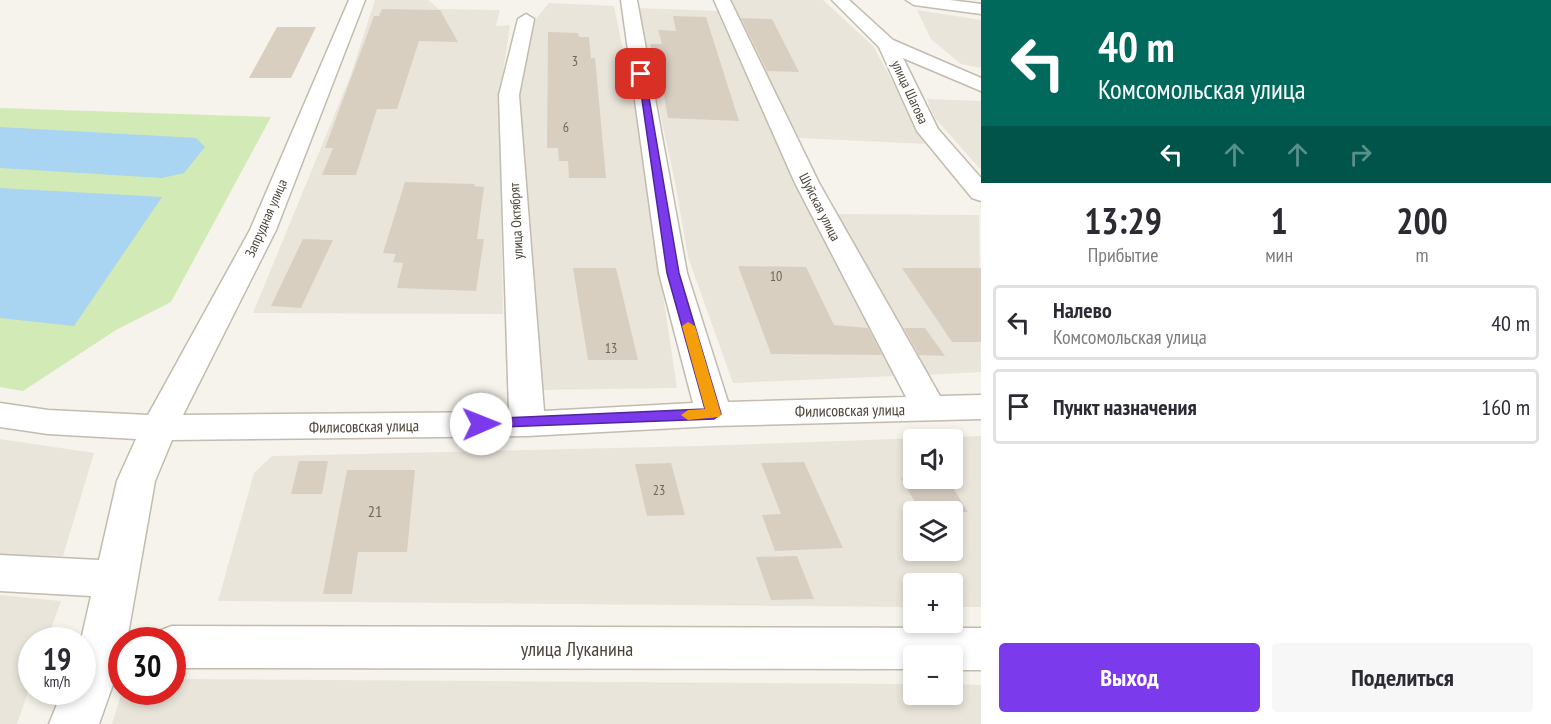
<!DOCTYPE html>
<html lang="ru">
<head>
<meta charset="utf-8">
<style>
  :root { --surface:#fff; --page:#f7f7f7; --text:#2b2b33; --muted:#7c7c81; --line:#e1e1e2; --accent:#7c3aed }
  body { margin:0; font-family:"PT Sans Narrow",sans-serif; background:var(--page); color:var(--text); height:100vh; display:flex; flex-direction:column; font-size:22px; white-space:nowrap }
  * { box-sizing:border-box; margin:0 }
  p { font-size:20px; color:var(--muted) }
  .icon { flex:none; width:33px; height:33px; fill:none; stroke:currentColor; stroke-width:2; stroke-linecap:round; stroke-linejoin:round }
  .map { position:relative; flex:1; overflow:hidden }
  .panel { display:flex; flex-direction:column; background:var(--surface); width:570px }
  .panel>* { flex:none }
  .hud { background:#00695c; color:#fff; overflow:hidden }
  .tools { position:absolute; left:903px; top:429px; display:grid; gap:12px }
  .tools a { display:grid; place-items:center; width:60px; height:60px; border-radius:6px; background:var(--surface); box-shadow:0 3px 9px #0003; font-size:30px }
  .speed { position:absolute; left:18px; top:627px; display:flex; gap:12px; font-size:30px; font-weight:700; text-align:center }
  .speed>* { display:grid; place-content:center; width:78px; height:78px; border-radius:50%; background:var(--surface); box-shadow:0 3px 9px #0003; line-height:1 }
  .speed small { font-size:15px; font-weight:400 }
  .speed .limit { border:9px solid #d22; background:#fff; color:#111 }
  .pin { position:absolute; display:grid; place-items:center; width:51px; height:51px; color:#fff; margin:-26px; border-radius:12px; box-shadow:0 3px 9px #0006 }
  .me { position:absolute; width:66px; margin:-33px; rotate:89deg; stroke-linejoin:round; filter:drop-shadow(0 0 4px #0008) }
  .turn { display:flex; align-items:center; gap:21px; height:126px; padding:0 18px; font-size:27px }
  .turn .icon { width:78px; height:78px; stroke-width:2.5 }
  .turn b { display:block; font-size:42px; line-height:51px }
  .lanes { display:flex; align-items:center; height:57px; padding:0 18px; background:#0003; justify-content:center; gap:30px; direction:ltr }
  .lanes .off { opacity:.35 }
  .eta { display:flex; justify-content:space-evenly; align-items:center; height:102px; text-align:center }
  .eta b { font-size:36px; font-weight:700; line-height:42px }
  .action { display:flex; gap:12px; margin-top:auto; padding:12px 18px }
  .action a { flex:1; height:69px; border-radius:6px; background:var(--accent); color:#fff; font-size:24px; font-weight:700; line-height:69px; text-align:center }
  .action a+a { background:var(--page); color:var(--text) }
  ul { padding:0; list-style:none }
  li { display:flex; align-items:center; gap:18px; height:75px; margin:0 12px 9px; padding:0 6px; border:3px solid var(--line); border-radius:6px }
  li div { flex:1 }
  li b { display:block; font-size:22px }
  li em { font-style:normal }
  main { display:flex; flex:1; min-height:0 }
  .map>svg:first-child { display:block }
  .residential { fill:#eae5da; fill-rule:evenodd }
  .green { fill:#d2eab5 }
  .water { fill:#a9d4f2 }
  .building { fill:#d8cfc1 }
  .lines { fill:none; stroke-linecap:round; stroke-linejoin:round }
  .minor-casing { stroke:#c2bbae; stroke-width:3 }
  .minor { fill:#fff; fill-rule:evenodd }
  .route { fill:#7c3aed; stroke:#51269a; stroke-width:1.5 }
  .slow { fill:#f59e0b }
  .labels { text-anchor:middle; stroke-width:4.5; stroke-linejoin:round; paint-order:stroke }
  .number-label { font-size:14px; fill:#6e675b }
  .far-street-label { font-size:14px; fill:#4b4439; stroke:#fff }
  .street-label { font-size:16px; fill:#4b4439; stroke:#fff }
  .near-number-label { font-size:16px; fill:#6e675b }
  .near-street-label { font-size:20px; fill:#4b4439; stroke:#fff }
</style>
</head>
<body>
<main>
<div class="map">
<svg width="981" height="724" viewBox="0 0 981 724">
  <rect width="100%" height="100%" fill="#f6f3ec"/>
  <g class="residential">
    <path d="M375,0H429L438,9L500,10L496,26L510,25L499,101L503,314L253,313L350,77Z"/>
    <path d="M730,0H823L873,46L927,144L799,138Z"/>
    <path d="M549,3L614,6L635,109L677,388L540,390L518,91L531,25Z"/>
    <path d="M637,8L720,11L895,376L733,383L688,257L675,182Z"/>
    <path d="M917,10L981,20V68L961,64L931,39Z"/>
    <path d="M927,99L981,101V170L934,117Z"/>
    <path d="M838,214L979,215L981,372L926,375Z"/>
    <path d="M981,436V607H953L952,584H914L913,607L218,601L254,473L272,456L698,446ZM914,440H952V478H914ZM914,512H952V550H914Z"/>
    <path d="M0,439L94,453L63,556L0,555Z"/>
    <path d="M0,595L61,601L47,640H32L31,683L17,724H0Z"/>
    <path d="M173,679L913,684L914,694H952L953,684L981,685V724H112L122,692H172Z"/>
  </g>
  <path class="green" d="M0,108L271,117L171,302L116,330L23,391L0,387Z"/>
  <g class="water">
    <path d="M0,127L196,138L205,147L184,173L162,178L0,168Z"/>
    <path d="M0,188L162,197L74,326L0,318Z"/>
  </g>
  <g class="building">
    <path d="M382,9L440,10L458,42L419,41L397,109H377L356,175H322L333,148H325L374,16H379Z"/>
    <path d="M673,16L706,17L739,121L668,118L661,78L650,44H662L658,30L676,31Z"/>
    <path d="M741,18L772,19L799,72L767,71Z"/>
    <path d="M277,27H316L291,78H249Z"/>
    <path d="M548,32L578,33L579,37H589L591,58H595L606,178H569L568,161H559L558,148H547Z"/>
    <path d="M405,182L475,184L474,186L484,187L477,239H484L476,291L397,288L403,263L393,262L396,254L383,253Z"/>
    <path d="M303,239L333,240L301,308L271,306Z"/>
    <path d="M738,266L806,267L834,325L868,328L882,355L771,354Z"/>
    <path d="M573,268H616L638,360H588Z"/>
    <path d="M902,268H981V342H952Z"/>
    <path d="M904,328H925L945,356L919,355Z"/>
    <path d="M299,461H328L322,494H291Z"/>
    <path d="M804,462L843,548L775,551L762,515L781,514L761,463Z"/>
    <path d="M671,463L685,515L647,516L635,464Z"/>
    <path d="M347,470H415L407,552H358L352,594H323Z"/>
    <path d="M901,478H947L968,512H921Z"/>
    <path d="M797,556L814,599L771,600L756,557Z"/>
  </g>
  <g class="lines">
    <defs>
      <g id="minor">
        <path d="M349,0H365L276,230L183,415L509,412L499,95L518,19L526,14L534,19L519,95L544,411L693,403L659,273L621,0H637L687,273L728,402L906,397L795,183L714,0H730L819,183L940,396L981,395V419L714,426L527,436L172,440L155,481L127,640H122V659L99,724H49L62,692H82L81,640L91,596L0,591V555L99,560L117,481L136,439L48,434L0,427V403L48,410L148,415L250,230Z"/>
        <path d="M832,0H849L893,40L981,78V91L903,58L938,129L981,178V201L972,198L917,131L879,47Z"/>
        <path d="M906,0H950L981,4V14L914,5Z"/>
        <path d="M172,626L981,628V670H952V656H914V669L172,668V640H152L156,632Z"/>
      </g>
    </defs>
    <use href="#minor" class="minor-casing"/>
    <use href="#minor" class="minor"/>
  </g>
  <path class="route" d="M638,72L645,74L679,273L721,414L714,419L475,428L473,424L475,421L481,419L705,409L667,273Z"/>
  <path class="slow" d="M688,322L695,326L721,414L719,417L688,420L681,415L688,410L705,409L682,326Z"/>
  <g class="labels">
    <g class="number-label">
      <text x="575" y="66">3</text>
      <text x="566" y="132">6</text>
      <text x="776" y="281">10</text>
      <text x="611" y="353">13</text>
      <text x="659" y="495">23</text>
    </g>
    <g class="far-street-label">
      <text transform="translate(910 92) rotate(65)" y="5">улица Шагова</text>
      <text transform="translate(820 207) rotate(63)" y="5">Шуйская улица</text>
      <text transform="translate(266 218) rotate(-66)" y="5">Запрудная улица</text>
      <text transform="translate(516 221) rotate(-93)" y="5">улица Октябрят</text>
    </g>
    <g class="street-label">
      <text transform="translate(850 410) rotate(-1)" y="6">Филисовская улица</text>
      <text transform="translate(364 426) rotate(-1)" y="6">Филисовская улица</text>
    </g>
    <g class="near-number-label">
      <text x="375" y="517">21</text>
    </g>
    <g class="near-street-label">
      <text x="577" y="656">улица Луканина</text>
    </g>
  </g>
</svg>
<div class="tools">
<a><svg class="icon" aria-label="sound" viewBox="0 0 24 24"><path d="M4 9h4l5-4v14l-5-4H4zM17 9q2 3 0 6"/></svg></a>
<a><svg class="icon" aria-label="layers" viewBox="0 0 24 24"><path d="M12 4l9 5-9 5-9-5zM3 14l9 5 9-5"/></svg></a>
<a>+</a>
<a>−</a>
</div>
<div class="speed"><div>19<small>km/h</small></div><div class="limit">30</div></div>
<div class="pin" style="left:641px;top:74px;background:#d93025"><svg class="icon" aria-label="arrive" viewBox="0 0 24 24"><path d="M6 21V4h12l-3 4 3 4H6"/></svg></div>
<svg class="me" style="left:481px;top:424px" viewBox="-20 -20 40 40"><circle r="19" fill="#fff"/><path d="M0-13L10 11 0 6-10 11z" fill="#7c3aed"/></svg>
</div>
<section class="panel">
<div class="hud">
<div class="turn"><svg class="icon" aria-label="left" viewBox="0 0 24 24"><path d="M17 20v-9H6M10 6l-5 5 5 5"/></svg><div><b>40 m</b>Комсомольская улица</div></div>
<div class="lanes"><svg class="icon" aria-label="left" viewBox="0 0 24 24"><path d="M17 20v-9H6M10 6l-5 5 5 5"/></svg><svg class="icon off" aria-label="ahead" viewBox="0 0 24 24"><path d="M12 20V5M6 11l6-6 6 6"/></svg><svg class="icon off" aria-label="ahead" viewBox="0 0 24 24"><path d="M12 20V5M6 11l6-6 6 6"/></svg><svg class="icon off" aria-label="right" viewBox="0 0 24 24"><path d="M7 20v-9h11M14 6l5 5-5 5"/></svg></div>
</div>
<div class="eta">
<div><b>13:29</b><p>Прибытие</p></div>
<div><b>1</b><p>мин</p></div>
<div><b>200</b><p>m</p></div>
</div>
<ul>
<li><svg class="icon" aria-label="left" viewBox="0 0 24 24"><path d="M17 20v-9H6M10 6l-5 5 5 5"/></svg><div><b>Налево</b><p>Комсомольская улица</p></div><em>40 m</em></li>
<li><svg class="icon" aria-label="arrive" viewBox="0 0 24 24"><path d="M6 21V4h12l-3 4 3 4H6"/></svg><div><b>Пункт назначения</b></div><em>160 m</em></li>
</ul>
<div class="action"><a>Выход</a><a>Поделиться</a></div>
</section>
</main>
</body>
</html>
